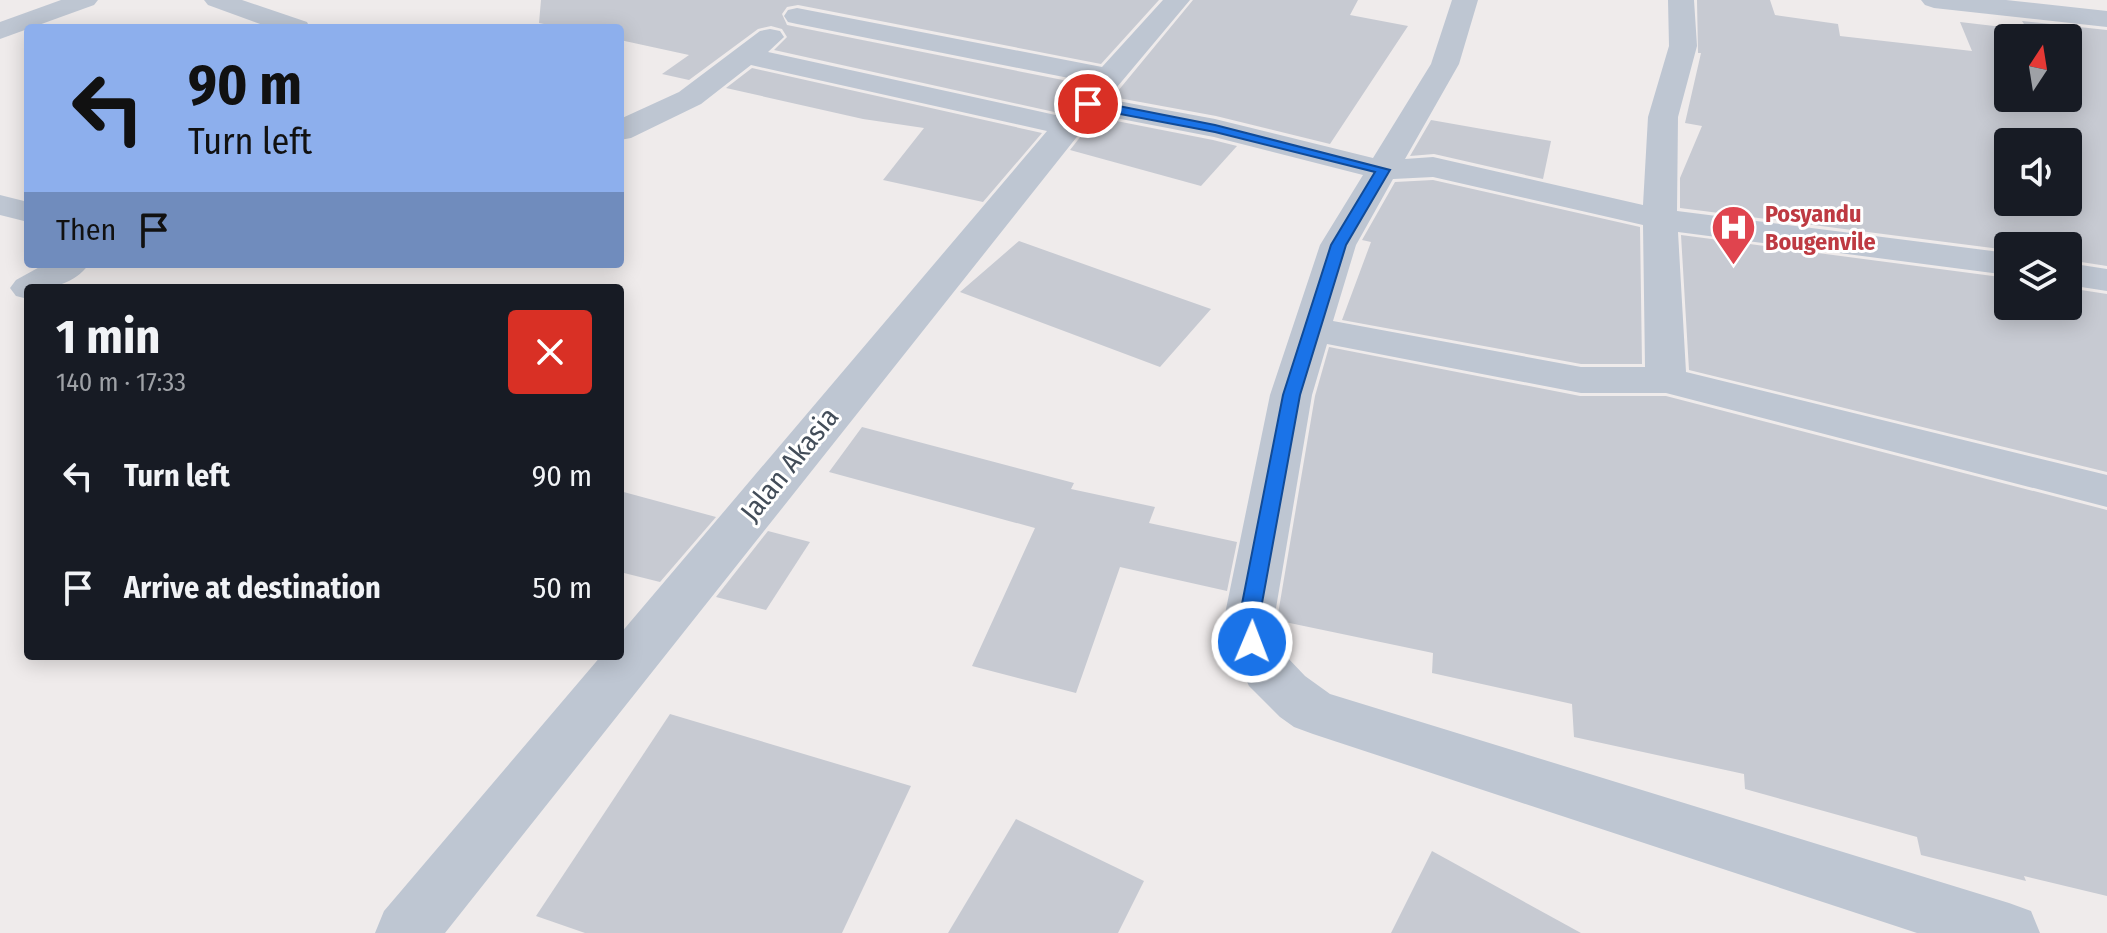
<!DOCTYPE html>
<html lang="en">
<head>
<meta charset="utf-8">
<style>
  :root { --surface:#171b24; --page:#20242c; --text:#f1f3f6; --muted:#9ea1a6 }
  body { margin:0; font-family:"Fira Sans Condensed",sans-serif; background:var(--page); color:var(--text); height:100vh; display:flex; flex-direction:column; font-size:30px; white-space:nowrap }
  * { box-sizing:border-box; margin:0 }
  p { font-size:26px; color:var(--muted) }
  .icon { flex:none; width:44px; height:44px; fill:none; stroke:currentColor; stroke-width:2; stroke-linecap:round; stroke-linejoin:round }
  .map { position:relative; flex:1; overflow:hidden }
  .details { position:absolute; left:24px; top:284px; width:600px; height:376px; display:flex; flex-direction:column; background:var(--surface); border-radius:8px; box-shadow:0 4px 20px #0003 }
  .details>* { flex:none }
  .banner { position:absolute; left:24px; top:24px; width:600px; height:244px; border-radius:8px; box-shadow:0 4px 20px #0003; background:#8dafed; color:#111; overflow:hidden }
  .needle { width:52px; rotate:12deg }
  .buttons { position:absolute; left:1994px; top:24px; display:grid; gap:16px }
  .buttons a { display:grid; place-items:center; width:88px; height:88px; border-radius:8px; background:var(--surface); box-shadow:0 4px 20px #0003; font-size:40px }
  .pin { position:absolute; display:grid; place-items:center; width:68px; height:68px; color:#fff; margin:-34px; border:4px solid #fff; border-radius:50%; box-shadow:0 2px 8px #0007 }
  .me { position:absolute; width:88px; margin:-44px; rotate:1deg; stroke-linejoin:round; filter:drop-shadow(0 0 6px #0008) }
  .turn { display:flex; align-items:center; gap:28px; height:168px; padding:0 32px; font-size:36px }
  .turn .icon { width:104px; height:104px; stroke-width:2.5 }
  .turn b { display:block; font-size:56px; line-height:68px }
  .then { display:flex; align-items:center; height:76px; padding:0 32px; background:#0003; gap:16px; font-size:30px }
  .round { display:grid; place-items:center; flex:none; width:84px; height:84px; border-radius:8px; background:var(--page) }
  .overview { display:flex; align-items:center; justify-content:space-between; height:136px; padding:0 32px }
  h1 { font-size:48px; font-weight:700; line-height:60px }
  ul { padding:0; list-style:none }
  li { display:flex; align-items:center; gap:24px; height:112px; padding:0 32px }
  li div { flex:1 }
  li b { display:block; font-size:30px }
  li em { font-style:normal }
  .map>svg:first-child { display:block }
  .building { fill:#c7cad2; fill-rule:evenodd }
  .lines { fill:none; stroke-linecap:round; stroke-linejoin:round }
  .minor { fill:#bec6d2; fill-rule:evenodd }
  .route { fill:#1a73e8; stroke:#114b97; stroke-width:2 }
  .labels { text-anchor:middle; stroke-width:6; stroke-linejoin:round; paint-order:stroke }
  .far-health-label { font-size:24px; font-weight:bold; fill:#be3a42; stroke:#fff; text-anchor:start }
  .street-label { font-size:28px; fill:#434d59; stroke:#fff }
</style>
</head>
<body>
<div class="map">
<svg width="2107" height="933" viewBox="0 0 2107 933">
  <rect width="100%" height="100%" fill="#efebeb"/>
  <g class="building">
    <path d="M541,0H1159L1101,64L798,5L787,7L782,14L787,25L1083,84L1059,113L774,50L787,37L782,29L771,26L758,29L689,80L662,74L689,55L620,40V28H564L539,23Z"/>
    <path d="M1193,0H1358L1350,15L1408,26L1330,144L1216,116L1113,97Z"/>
    <path d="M1697,0H1770L1775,15L1838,24L1840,36L1972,51L1960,22L2028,30L2022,21L2107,30V266L2068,260V246H2008V250L1680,208V178L1702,126L1685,123L1701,53H1698ZM2008,38H2068V98H2008ZM2008,142H2068V202H2008Z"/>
    <path d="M752,68L1042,133L983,202L883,180L924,128L863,119L726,88Z"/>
    <path d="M1096,117L1213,140L1237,146L1201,186L1070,150Z"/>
    <path d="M1431,120L1551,141L1543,179L1434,154L1410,156Z"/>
    <path d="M1433,180L1640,227L1642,364H1581L1342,320L1371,242L1362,240L1395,182Z"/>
    <path d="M1681,235L2008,278V306H2068V288L2107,294V472L1689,370Z"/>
    <path d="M1019,241L1106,272L1211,309L1160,367L960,292Z"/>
    <path d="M1329,347L1580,396H1666L2107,510V896L2024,876L2026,881L1921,855L1917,837L1745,789L1744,774L1574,737L1572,704L1432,673L1433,653L1280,621L1278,614L1315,396Z"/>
    <path d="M862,427L1074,483L1071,489L1155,507L1149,523L1237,542L1227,591L1120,567L1076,693L972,666L1035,528L829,472Z"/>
    <path d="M620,491L716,517L660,582L620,572Z"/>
    <path d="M768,531L810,542L766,610L716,597Z"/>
    <path d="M670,714L911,786L842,933H585L536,916Z"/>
    <path d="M1016,819L1144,881L1118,933H948Z"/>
    <path d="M1432,851L1581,933H1391Z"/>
  </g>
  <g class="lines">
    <g class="minor">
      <path d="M61,0H98L94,5L0,39V22Z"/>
      <path d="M204,0H242L307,22L310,28H271L208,5Z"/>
      <path d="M1163,0H1190L1107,99L1215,119L1373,158L1431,64L1452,0H1478L1459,64L1405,159L1433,157L1643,205L1648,117L1669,46L1668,0H1694L1697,46L1678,117L1677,211L2008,253V275L1678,232L1686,372L2107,475V507L1666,393H1581L1327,344L1312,395L1275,614L1286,656L1305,676L1330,694L2009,903L2031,911L2040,933H1917L1313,734L1294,727L1280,717L1249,686L1230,646L1225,614L1270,395L1320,245L1363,175L1214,137L1095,114L445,933H375L384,911L601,656H620V634L1047,131L751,65L701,104L631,138L620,140V119L679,92L760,31L770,29L780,31L784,37L768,52L1060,116L1089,82L797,24L788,22L784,16L788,10L797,8L1102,67ZM1433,177L1643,225L1645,367H1581L1333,321L1356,245L1393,179Z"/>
      <path d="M1921,0H2006L2107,11V27L1934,8L1925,5Z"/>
      <path d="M0,195L28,202V222L0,215Z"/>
      <path d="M2068,263L2107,269V291L2068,285Z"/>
      <path d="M45,264H89C74,285 52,288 28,288V299L16,296L10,288L16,280Z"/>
    </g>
  </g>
  <path class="route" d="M1088,100L1215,125L1390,170L1346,245L1300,395L1260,614L1262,642L1259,648L1252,651L1244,648L1240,614L1283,395L1331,245L1375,172L1215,132L1083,107V101Z"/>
  <defs>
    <symbol id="hospital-pin" viewBox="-11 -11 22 30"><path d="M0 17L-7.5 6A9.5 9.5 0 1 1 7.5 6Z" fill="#e0444e" stroke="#fff"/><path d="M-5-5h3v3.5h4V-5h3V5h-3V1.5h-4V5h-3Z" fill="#fff"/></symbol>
  </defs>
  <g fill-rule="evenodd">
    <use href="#hospital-pin" x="1708" y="202" width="51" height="69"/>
  </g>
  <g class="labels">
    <g class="far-health-label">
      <text x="1765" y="222">Posyandu<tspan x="1765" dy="28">Bougenvile</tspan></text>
    </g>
    <g class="street-label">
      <text transform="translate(789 464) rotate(-51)" y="10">Jalan Akasia</text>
    </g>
  </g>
</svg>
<div class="buttons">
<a><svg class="needle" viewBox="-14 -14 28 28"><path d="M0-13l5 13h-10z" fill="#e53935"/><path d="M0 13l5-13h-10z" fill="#9ea1a6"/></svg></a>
<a><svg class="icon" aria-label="sound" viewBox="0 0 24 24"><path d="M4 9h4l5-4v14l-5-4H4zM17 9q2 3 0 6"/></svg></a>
<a><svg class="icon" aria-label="layers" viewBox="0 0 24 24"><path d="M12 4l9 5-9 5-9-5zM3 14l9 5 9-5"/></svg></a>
</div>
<div class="pin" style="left:1088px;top:104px;background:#d93025"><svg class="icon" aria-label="arrive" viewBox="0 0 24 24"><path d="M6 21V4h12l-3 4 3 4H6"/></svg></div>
<svg class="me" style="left:1252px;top:642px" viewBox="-20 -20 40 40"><circle r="17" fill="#1a73e8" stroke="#fff" stroke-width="3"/><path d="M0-11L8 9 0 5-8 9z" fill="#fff"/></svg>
<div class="banner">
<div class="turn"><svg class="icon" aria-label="left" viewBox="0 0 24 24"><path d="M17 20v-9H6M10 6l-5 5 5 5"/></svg><div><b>90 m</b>Turn left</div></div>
<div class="then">Then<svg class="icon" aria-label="arrive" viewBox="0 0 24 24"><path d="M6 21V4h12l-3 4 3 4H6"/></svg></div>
</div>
<section class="details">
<div class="overview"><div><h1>1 min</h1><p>140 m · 17:33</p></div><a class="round" style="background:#d93025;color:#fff"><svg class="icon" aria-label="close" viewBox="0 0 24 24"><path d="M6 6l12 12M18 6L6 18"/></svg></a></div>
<ul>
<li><svg class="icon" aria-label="left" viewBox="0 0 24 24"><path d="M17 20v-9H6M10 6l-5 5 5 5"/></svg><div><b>Turn left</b></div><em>90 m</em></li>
<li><svg class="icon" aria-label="arrive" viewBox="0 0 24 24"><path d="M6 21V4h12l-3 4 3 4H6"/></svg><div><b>Arrive at destination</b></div><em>50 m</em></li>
</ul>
</section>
</div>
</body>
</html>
